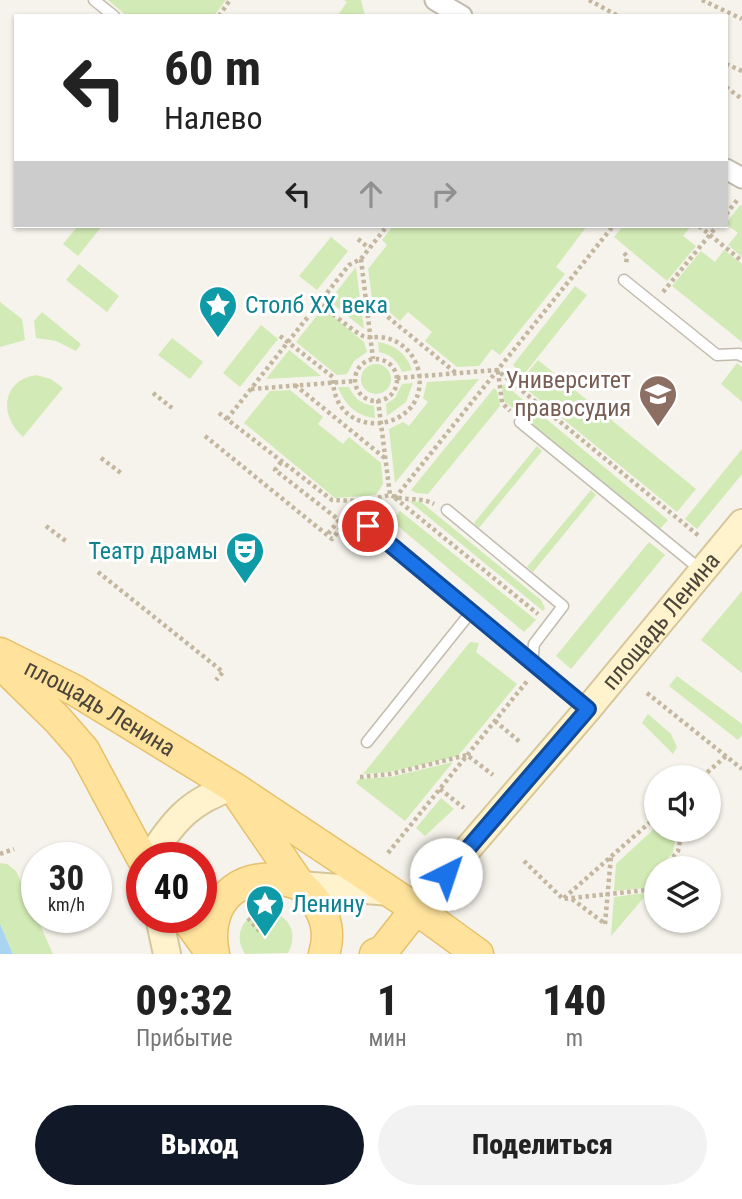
<!DOCTYPE html>
<html lang="ru">
<head>
<meta charset="utf-8">
<style>
  :root { --surface:#fff; --page:#f2f2f2; --text:#222; --muted:#767676; --accent:#111827 }
  body { margin:0; font-family:"Roboto Condensed",sans-serif; background:var(--page); color:var(--text); height:100vh; display:flex; flex-direction:column; font-size:26px; white-space:nowrap }
  * { box-sizing:border-box; margin:0 }
  p { font-size:23px; color:var(--muted) }
  .icon { flex:none; width:38px; height:38px; fill:none; stroke:currentColor; stroke-width:2; stroke-linecap:round; stroke-linejoin:round }
  .map { position:relative; height:954px; overflow:hidden }
  .side { display:flex; flex-direction:column; background:var(--surface); flex:1 }
  .side>* { flex:none }
  .hud { position:absolute; left:14px; top:14px; width:714px; height:214px; border-radius:0px; box-shadow:0 2px 5px #0004; background:#fff; color:var(--text); overflow:hidden }
  .tools { position:absolute; left:644px; top:765px; display:grid; gap:14px }
  .tools a { display:grid; place-items:center; width:77px; height:77px; border-radius:50%; background:var(--surface); box-shadow:0 2px 5px #0004; font-size:35px }
  .speed { position:absolute; left:21px; top:842px; display:flex; gap:14px; font-size:35px; font-weight:700; text-align:center }
  .speed>* { display:grid; place-content:center; width:91px; height:91px; border-radius:50%; background:var(--surface); box-shadow:0 2px 5px #0004; line-height:1 }
  .speed small { font-size:18px; font-weight:400 }
  .speed .limit { border:10px solid #d22; background:#fff; color:#111 }
  .pin { position:absolute; display:grid; place-items:center; width:60px; height:60px; color:#fff; margin:-30px; border:4px solid #fff; border-radius:50%; box-shadow:0 2px 7px #0007 }
  .me { position:absolute; width:77px; margin:-38px; rotate:41deg; stroke-linejoin:round; filter:drop-shadow(0 0 5px #0008) }
  .turn { display:flex; align-items:center; gap:24px; height:147px; padding:0 35px; font-size:32px }
  .turn .icon { width:91px; height:91px; stroke-width:2.5 }
  .turn b { display:block; font-size:49px; line-height:60px }
  .lanes { display:flex; align-items:center; height:66px; padding:0 35px; background:#0003; justify-content:center; gap:35px; direction:ltr }
  .lanes .off { opacity:.35 }
  .eta { display:flex; justify-content:space-evenly; align-items:center; height:119px; text-align:center }
  .eta b { font-size:42px; font-weight:800; line-height:49px }
  .primary-button { display:flex; gap:14px; margin-top:auto; padding:14px 35px }
  .primary-button a { flex:1; height:80px; border-radius:42px; background:var(--accent); color:#fff; font-size:28px; font-weight:800; line-height:80px; text-align:center }
  .primary-button a+a { background:var(--page); color:var(--text) }
  .map>svg:first-child { display:block }
  .green { fill:#d2eab5 }
  .water { fill:#a9d4f2 }
  .lines { fill:none; stroke-linecap:round; stroke-linejoin:round }
  .lane-casing { stroke:#c2bbae; stroke-width:13 }
  .street-casing { stroke:#c2bbae; stroke-width:23 }
  .secondary-casing { stroke:#d6c79b; stroke-width:30 }
  .primary-casing { stroke:#e6c16a; stroke-width:33 }
  .path { stroke:#c4b79f; stroke-width:4.5; stroke-dasharray:3.5 3.5; stroke-linecap:butt }
  .lane { stroke:#fff; stroke-width:10 }
  .street { stroke:#fff; stroke-width:19 }
  .secondary { stroke:#fff3cd; stroke-width:26 }
  .primary { stroke:#ffe39c; stroke-width:30 }
  .route-casing { stroke:#114b97; stroke-width:18 }
  .route { stroke:#1a73e8; stroke-width:12 }
  .labels { text-anchor:middle; stroke-width:6; stroke-linejoin:round; paint-order:stroke }
  .culture-label { font-size:24px; fill:#0d838f; stroke:#fff; text-anchor:start }
  .education-label { font-size:24px; fill:#785e54; stroke:#fff; text-anchor:end }
  .street-label { font-size:24px; fill:#4b4439; stroke:#fff }
</style>
</head>
<body>
<div class="map">
<svg width="742" height="954" viewBox="0 0 742 954">
  <rect width="100%" height="100%" fill="#f6f3ec"/>
  <g class="green">
    <path d="M108,0H226L214,16H127Z"/>
    <path d="M344,0H361L365,16H337L347,2Z"/>
    <path d="M740,205L742,206V257L728,245L738,233L726,224Z"/>
    <path d="M78,226H102L78,256L63,244Z"/>
    <path d="M393,226H587L556,267L565,274L500,355L492,349L479,366L457,367L425,341L432,332L408,312L400,321L372,298L368,269L387,245L382,240Z"/>
    <path d="M623,226H691L683,236L696,246L667,281L614,237Z"/>
    <path d="M331,237L348,251L317,290L299,276Z"/>
    <path d="M724,250L742,264V342L672,286L701,251L715,262Z"/>
    <path d="M79,264L119,296L107,312L66,280Z"/>
    <path d="M356,267L364,329L329,301Z"/>
    <path d="M575,286L587,295L518,382L510,375L516,368L513,365Z"/>
    <path d="M0,302L22,319L25,340L0,347Z"/>
    <path d="M323,308L364,342L367,352L354,361L347,374L337,375L296,342Z"/>
    <path d="M42,312L81,344L76,351L56,341L36,338L34,321Z"/>
    <path d="M261,325L278,339L240,387L223,373Z"/>
    <path d="M172,338L203,362L190,379L158,355Z"/>
    <path d="M378,342C395,345 406,353 412,370L402,372C398,361 390,354 379,352Z"/>
    <path d="M289,350L321,376L266,379Z"/>
    <path d="M538,360L696,489L677,512L519,383Z"/>
    <path d="M737,363L742,367V402L721,384Z"/>
    <circle cx="376" cy="379" r="15"/>
    <path d="M36,375L51,379L63,388L23,437C0,417 0,381 36,375Z"/>
    <path d="M479,379L395,483L389,429L403,422L409,426L428,402L423,398L427,382Z"/>
    <path d="M413,383L406,402L387,416L386,404L395,398L402,384Z"/>
    <path d="M504,384L668,520L660,529L504,401L502,387Z"/>
    <path d="M338,387H349C354,398 361,404 374,406L375,418C356,416 345,405 338,387Z"/>
    <path d="M494,388L497,391L500,406L428,494L416,493L411,490Z"/>
    <path d="M290,390L323,417L318,424L343,444L349,437L381,463L383,484L376,495L335,498L244,423L270,391Z"/>
    <path d="M537,446L542,451L479,528L474,523Z"/>
    <path d="M742,449V474L697,529L685,519Z"/>
    <path d="M591,490L596,495L533,572L527,567Z"/>
    <path d="M409,501L421,502L541,600L545,608L543,611Z"/>
    <path d="M400,511L536,620L524,632L392,521Z"/>
    <path d="M649,542L665,555L571,669L556,656Z"/>
    <path d="M742,591V673L701,640Z"/>
    <path d="M470,642L479,643L476,652L517,684L458,756L390,772L363,774Z"/>
    <path d="M677,676L742,724V735L738,740L669,686Z"/>
    <path d="M648,714L671,734L677,747L673,754L642,723Z"/>
    <path d="M453,762L405,821L356,783L359,779L391,777Z"/>
    <path d="M441,798L454,809L425,836L416,828Z"/>
    <path d="M656,827V830H677L673,852L660,868H656V873L644,888L614,891L616,864Z"/>
    <path d="M0,863L7,864L16,871L53,954H13L0,924Z"/>
    <path d="M645,893L646,895L611,936L614,897Z"/>
    <path d="M270,911C291,917 298,935 288,953L245,954C231,933 246,911 270,911Z"/>
  </g>
  <path class="water" d="M0,924L13,954H0Z"/>
  <g class="lines">
    <defs>
      <g id="lane">
        <path d="M94,0L114,16"/>
        <path d="M624,280L717,355L739,354L742,356"/>
        <path d="M520,422L701,570"/>
        <path d="M447,510L563,606L534,644L532,664L585,707"/>
        <path d="M368,526L532,664"/>
        <path d="M367,742L471,612"/>
      </g>
      <g id="street">
        <path d="M435,0L462,16"/>
        <path d="M726,169L742,178"/>
      </g>
      <g id="secondary">
        <path d="M150,858C173,821 191,800 233,787"/>
        <path d="M300,885L391,892"/>
        <path id="s1" d="M416,909L588,709L742,523"/>
        <path d="M159,917L167,954"/>
      </g>
      <g id="primary">
        <path id="s2" d="M0,653L76,691L233,787L416,909L478,954"/>
        <path d="M0,663L58,720L84,750L142,858"/>
        <path d="M241,799L300,885C321,903 333,926 324,954"/>
        <path d="M185,917L212,954"/>
        <path d="M214,954C202,897 247,864 300,885"/>
        <path d="M375,954L383,951L416,909"/>
      </g>
    </defs>
    <use href="#lane" class="lane-casing"/>
    <use href="#street" class="street-casing"/>
    <use href="#secondary" class="secondary-casing"/>
    <use href="#primary" class="primary-casing"/>
    <g class="path">
      <path d="M589,0L618,16"/>
      <path d="M702,0L742,19"/>
      <path d="M219,16L230,0"/>
      <path d="M726,64L742,71"/>
      <path d="M726,87L742,99"/>
      <path d="M726,214L739,198"/>
      <path d="M699,226L742,261"/>
      <path d="M358,239L369,248"/>
      <path d="M624,253L627,256L626,264"/>
      <path d="M361,259L373,359"/>
      <path d="M663,292L717,226"/>
      <path d="M366,299L456,373"/>
      <path d="M280,336L333,377C332,447 434,432 418,369C413,351 398,338 379,337C373,337 368,338 363,336C345,326 328,309 312,296"/>
      <circle cx="376" cy="380" r="21"/>
      <path d="M498,371L502,403L510,411"/>
      <path d="M397,378L497,370L699,536"/>
      <path d="M295,385L386,459"/>
      <path d="M251,389L355,381"/>
      <path d="M153,393L172,408"/>
      <path d="M378,400L390,495"/>
      <path d="M219,413L332,500L362,501L390,495C404,502 420,496 434,504"/>
      <path d="M227,419L349,265L361,259L387,226"/>
      <path d="M205,436L332,539L362,501"/>
      <path d="M101,458L121,473"/>
      <path d="M281,462L275,470L339,520L327,535"/>
      <path d="M395,498L613,226"/>
      <path d="M395,498L538,614"/>
      <path d="M46,526L67,542"/>
      <path d="M98,572L223,672L216,680"/>
      <path d="M647,693L742,769"/>
      <path d="M495,721L521,743"/>
      <path d="M360,777L391,774L467,755L493,775"/>
      <path d="M702,777L726,756"/>
      <path d="M440,789L464,808"/>
      <path d="M388,853L528,680"/>
      <path d="M0,854L14,849"/>
      <path d="M524,861L563,899L646,890L656,878"/>
      <path d="M664,868L678,851L682,830"/>
      <path d="M564,898L656,817"/>
      <path d="M572,899L604,923"/>
      <path d="M248,918L260,932"/>
      <path d="M605,924L611,856"/>
    </g>
    <use href="#lane" class="lane"/>
    <use href="#street" class="street"/>
    <use href="#secondary" class="secondary"/>
    <use href="#primary" class="primary"/>
  </g>
  <g class="lines">
    <defs>
      <path id="route" d="M368,526L588,709L446,874"/>
    </defs>
    <use href="#route" class="route-casing"/>
    <use href="#route" class="route"/>
  </g>
  <defs>
    <symbol id="sight-pin" viewBox="-11 -11 22 30"><path d="M0 17L-7.5 6A9.5 9.5 0 1 1 7.5 6Z" fill="#0f9aa8" stroke="#fff"/><path d="M0-6L1.8-2.2L6-1.7L2.9 1.2L3.7 5.4L0 3.3L-3.7 5.4L-2.9 1.2L-6-1.7L-1.8-2.2Z" fill="#fff"/></symbol>
    <symbol id="university-pin" viewBox="-11 -11 22 30"><path d="M0 17L-7.5 6A9.5 9.5 0 1 1 7.5 6Z" fill="#8d6e63" stroke="#fff"/><path d="M0-5L7-2L0 1L-7-2ZM-4 1L0 2.5L4 1V4Q0 6-4 4Z" fill="#fff"/></symbol>
    <symbol id="theatre-pin" viewBox="-11 -11 22 30"><path d="M0 17L-7.5 6A9.5 9.5 0 1 1 7.5 6Z" fill="#0f9aa8" stroke="#fff"/><path d="M-5-5.5Q0-4 5-5.5V0Q5 5 0 6Q-5 5-5 0ZM-3.3-2.5H-1v1.5H-3.3ZM1-2.5H3.3v1.5H1ZM-2.8 1Q0 5.5 2.8 1Z" fill="#fff"/></symbol>
  </defs>
  <g fill-rule="evenodd">
    <use href="#sight-pin" x="196" y="283" width="44" height="60"/>
    <use href="#university-pin" x="636" y="372" width="44" height="60"/>
    <use href="#theatre-pin" x="223" y="529" width="44" height="60"/>
    <use href="#sight-pin" x="243" y="882" width="44" height="60"/>
  </g>
  <g class="labels">
    <g class="culture-label">
      <text x="245" y="313">Столб XX века</text>
      <text x="218" y="559" text-anchor="end">Театр драмы</text>
      <text x="292" y="912">Ленину</text>
    </g>
    <g class="education-label">
      <text x="631" y="388">Университет<tspan x="631" dy="28">правосудия</tspan></text>
    </g>
    <g class="street-label">
      <text dy="8" stroke="none"><textPath href="#s1" startOffset="378">площадь Ленина</textPath></text>
      <text dy="8" stroke="none"><textPath href="#s2" startOffset="114">площадь Ленина</textPath></text>
    </g>
  </g>
</svg>
<div class="tools">
<a><svg class="icon" aria-label="sound" viewBox="0 0 24 24"><path d="M4 9h4l5-4v14l-5-4H4zM17 9q2 3 0 6"/></svg></a>
<a><svg class="icon" aria-label="layers" viewBox="0 0 24 24"><path d="M12 4l9 5-9 5-9-5zM3 14l9 5 9-5"/></svg></a>
</div>
<div class="speed"><div>30<small>km/h</small></div><div class="limit">40</div></div>
<div class="pin" style="left:368px;top:526px;background:#d93025"><svg class="icon" aria-label="arrive" viewBox="0 0 24 24"><path d="M6 21V4h12l-3 4 3 4H6"/></svg></div>
<svg class="me" style="left:446px;top:874px" viewBox="-20 -20 40 40"><circle r="19" fill="#fff"/><path d="M0-13L10 11 0 6-10 11z" fill="#1a73e8"/></svg>
<div class="hud">
<div class="turn"><svg class="icon" aria-label="left" viewBox="0 0 24 24"><path d="M17 20v-9H6M10 6l-5 5 5 5"/></svg><div><b>60 m</b>Налево</div></div>
<div class="lanes"><svg class="icon" aria-label="left" viewBox="0 0 24 24"><path d="M17 20v-9H6M10 6l-5 5 5 5"/></svg><svg class="icon off" aria-label="ahead" viewBox="0 0 24 24"><path d="M12 20V5M6 11l6-6 6 6"/></svg><svg class="icon off" aria-label="right" viewBox="0 0 24 24"><path d="M7 20v-9h11M14 6l5 5-5 5"/></svg></div>
</div>
</div>
<section class="side">
<div class="eta">
<div><b>09:32</b><p>Прибытие</p></div>
<div><b>1</b><p>мин</p></div>
<div><b>140</b><p>m</p></div>
</div>
<div class="primary-button"><a>Выход</a><a>Поделиться</a></div>
</section>
</body>
</html>
